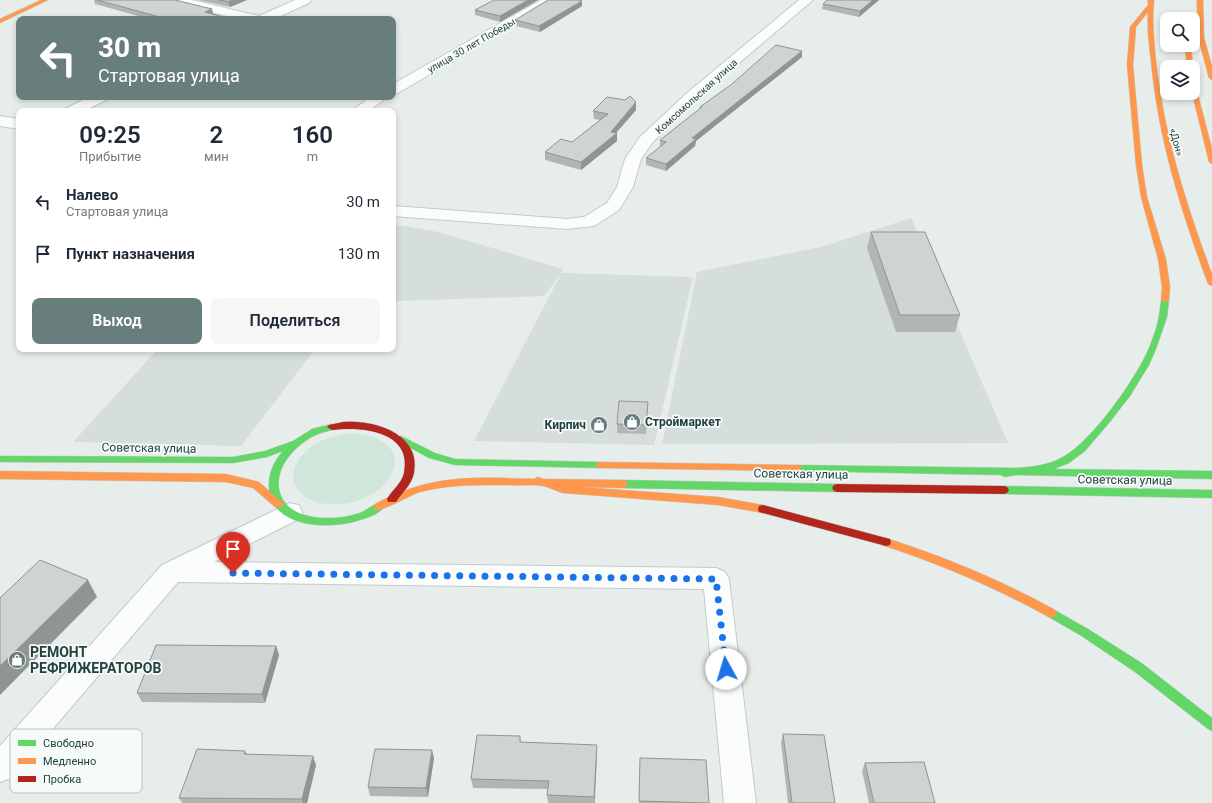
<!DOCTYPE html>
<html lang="ru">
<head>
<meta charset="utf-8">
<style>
  :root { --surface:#fff; --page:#f6f6f7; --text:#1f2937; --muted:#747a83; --accent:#687e7c }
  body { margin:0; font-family:Roboto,sans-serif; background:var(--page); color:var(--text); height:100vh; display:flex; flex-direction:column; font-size:15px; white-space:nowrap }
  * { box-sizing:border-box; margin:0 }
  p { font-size:13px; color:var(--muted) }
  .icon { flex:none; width:22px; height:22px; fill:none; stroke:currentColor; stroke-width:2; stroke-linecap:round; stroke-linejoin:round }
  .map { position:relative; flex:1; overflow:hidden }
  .sheet { position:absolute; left:16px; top:108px; width:380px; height:244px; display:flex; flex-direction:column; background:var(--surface); border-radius:8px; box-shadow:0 2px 6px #0003 }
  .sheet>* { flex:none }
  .guide { position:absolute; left:16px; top:16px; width:380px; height:84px; border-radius:8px; box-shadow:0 2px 6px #0003; background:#687e7c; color:#fff; overflow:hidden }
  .controls { position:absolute; left:1160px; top:12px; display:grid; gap:8px }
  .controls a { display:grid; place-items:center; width:40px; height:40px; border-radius:8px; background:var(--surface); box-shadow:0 2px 6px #0003; font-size:20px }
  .pin { position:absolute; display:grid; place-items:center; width:34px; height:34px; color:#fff; margin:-41px -17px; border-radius:50% 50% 50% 0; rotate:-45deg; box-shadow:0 0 4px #0007 }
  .pin .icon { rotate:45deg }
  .me { position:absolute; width:44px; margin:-22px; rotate:354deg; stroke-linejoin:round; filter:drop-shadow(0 0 3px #0008) }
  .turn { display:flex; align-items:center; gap:14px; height:84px; padding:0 16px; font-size:18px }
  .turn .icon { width:52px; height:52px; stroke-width:2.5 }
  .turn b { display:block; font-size:28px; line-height:34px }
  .eta { display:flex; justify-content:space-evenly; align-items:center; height:68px; text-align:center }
  .eta b { font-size:24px; font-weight:600; line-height:28px }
  .button { display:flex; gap:8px; margin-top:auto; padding:8px 16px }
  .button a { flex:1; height:46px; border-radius:8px; background:var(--accent); color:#fff; font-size:16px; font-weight:600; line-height:46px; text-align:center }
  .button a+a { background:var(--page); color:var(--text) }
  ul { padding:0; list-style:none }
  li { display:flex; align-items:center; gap:12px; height:52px; padding:0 16px }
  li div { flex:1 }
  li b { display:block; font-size:15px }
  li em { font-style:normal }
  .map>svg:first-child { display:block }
  .built { fill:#d5dedc }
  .green { fill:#d0e6da }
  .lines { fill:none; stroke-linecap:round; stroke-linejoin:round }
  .street-casing { stroke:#c4cac8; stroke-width:2 }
  .fast-casing { stroke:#c3cac9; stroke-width:1 }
  .slow-casing { stroke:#c3cac9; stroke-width:1 }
  .jam-casing { stroke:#c3cac9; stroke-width:1 }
  .street { fill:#fbfcfc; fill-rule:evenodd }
  .fast { fill:#63d668; fill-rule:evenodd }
  .slow { fill:#ff974d; fill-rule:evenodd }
  .jam { fill:#b3261e; fill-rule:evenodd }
  .wall { fill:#b1b6b5 }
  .shaded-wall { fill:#909493 }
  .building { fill:#ced4d2; stroke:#909493 }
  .route { stroke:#1a73e8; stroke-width:7; stroke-dasharray:0 12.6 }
  .labels { text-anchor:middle; stroke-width:3.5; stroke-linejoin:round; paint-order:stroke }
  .far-street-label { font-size:10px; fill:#234240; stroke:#f6fbf9 }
  .poi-label { font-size:12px; font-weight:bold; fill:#234240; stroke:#f6fbf9; text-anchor:start }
  .street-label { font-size:12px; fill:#234240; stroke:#f6fbf9 }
  .near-poi-label { font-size:14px; font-weight:bold; fill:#234240; stroke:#f6fbf9; text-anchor:start }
  .key { fill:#f6fbf9; stroke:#b7c4c2; stroke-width:1 }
  .key-label { font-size:11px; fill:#234240 }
</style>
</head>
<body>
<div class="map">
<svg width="1212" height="803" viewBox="0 0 1212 803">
  <rect width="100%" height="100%" fill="#e7edeb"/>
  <g class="built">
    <path d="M911,218L1008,443L662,444L697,272L821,247Z"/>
    <path d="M393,224L438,232L563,269L561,273L693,277L654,445L474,441L561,274L544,296L393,301Z"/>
    <path d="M158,349H315L241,446L73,442Z"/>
  </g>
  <path class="green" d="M352,433C438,441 379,522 313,501C305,498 299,492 295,485C293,480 293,472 295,467C305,443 329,436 352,433Z"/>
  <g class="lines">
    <defs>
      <g id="street">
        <path d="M176,0H192L259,16L295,0H311L309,3L274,19H239L177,4Z"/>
        <path d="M541,0H556L398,93L393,94V84Z"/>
        <path d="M799,0H813L697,99L652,143L641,159L633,187L619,210L594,226L567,229L393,216V206L567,219L584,217L607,203L617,187L625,159L640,137L687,93Z"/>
        <path d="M89,97H108L106,100L84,111H65L67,108Z"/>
        <path d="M371,97H388L368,111H351Z"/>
        <path d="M0,116L19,119V129L0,126Z"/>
        <path d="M290,503L299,505L302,512L299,519L214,562L716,568L725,572L729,579L756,803H724L704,589L178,582L11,778L0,782V746L162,565Z"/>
      </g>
      <g id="fast">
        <path d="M1162,298H1168L1169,300L1167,317L1156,349L1149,365L1130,396L1109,423L1085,451L1069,463L1054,469L1212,471V479L1016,475L1005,477L1001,475L797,471L794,470L792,468L794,466L797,465L1016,468C1032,467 1049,465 1063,457C1092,441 1136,379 1149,348C1153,338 1157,327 1159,316C1160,310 1160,304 1162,298Z"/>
        <path d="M332,424L337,427L335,429C326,432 318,433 310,438C262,468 269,520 330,518C340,518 351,516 360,513C367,510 372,505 379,503L383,504L384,507C380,513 370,517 363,519C335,530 271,530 269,488C268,474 274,461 283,451L267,457L233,463L0,462V456L233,457L265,451L293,441L312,429Z"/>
        <path d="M401,436L435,453L455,459L600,462L603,463L605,465L603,467L600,468L455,465L429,458L398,441L396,439Z"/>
        <path d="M623,480L837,484L840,485L842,488L840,491L837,492L623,488L620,487L618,484L620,481Z"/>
        <path d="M1004,486L1212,490V498L1004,494L1001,493L999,490L1001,487Z"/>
        <path d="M1051,608L1088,629L1143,664L1212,718V731L1208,729L1135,672L1080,635L1047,616L1045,613L1047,610Z"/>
      </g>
      <g id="slow">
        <path d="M41,0H48L0,23V19Z"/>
        <path d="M1148,0H1154C1152,21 1154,41 1156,61C1164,135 1186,204 1212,274V286L1208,284C1181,211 1158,138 1151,61C1149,45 1147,29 1148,12L1136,27L1133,65L1142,165L1147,197L1166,259L1170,287L1169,300L1165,302L1161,300L1162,287L1158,259L1141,197L1136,165L1127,65L1130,27L1148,5Z"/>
        <path d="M1197,0H1203L1204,37L1212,67V80L1209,78L1198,37Z"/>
        <path d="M1185,45H1191L1193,67H1187Z"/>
        <path d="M1193,85L1196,87L1212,149V164L1209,162L1192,93H1193Z"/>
        <path d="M600,462L797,465L800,466L802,468L800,470L797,471L600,468L597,467L595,465L597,463Z"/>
        <path d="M0,471L226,474L259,482L284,504L283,507H275L253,488L226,482L0,479Z"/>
        <path d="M538,477L543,479L623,480L626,481L628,484L626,487L623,488L580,487L718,497L763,505L767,506L768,509L767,512L763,513L718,505L563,493C556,491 549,487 543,486C533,484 522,486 512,485C481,485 450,484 420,492C410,495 382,512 375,510L374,507L375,504C431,474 473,477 534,479Z"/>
        <path d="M886,538C945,557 1001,580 1055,610L1057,613L1055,616L1051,618L1047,616C994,587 940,564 882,545L881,542L882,539Z"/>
      </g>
      <g id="jam">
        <path d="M343,422C374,419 422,434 414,473C412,484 402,493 396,502H388L387,499C392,490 402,483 404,473C413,431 361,426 332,430L327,427L329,425Z"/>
        <path d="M837,484L1004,486L1007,487L1009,490L1007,493L1004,494L837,492L834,491L832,488L834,485Z"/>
        <path d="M763,505L886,538L890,539L891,542L890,545L886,546L759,512L758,509L759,506Z"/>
      </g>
    </defs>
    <use href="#street" class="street-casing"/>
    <use href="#fast" class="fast-casing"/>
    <use href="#slow" class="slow-casing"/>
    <use href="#jam" class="jam-casing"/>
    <use href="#street" class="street"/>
    <use href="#fast" class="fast"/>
    <use href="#slow" class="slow"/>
    <use href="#jam" class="jam"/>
  </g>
  <g class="wall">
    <path d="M94,0H175L212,9L213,14L220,16L221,19H149L95,4Z"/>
    <path d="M198,0H247L230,7Z"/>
    <path d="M494,0H538L500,22L475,15V10Z"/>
    <path d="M879,0L859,17L822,9L823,4Z"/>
    <path d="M582,1V6L540,32L516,26L515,20Z"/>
    <path d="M802,57L696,141L695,146L666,171L646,165V158L660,147V140L700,109V107Z"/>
    <path d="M636,110L616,133L617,141L581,170L545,160V152L572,142L600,120L594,119L593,111Z"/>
    <path d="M871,232L960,315L955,332H896L867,248Z"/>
    <path d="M648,402L646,434L617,433V424Z"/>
    <path d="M276,646L279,655L265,703L142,702L137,693Z"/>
    <path d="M783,734L835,803H788L781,743Z"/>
    <path d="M520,736L521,742L597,754L595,803H548L547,795L548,789L473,788L471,779Z"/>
    <path d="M245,751L247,754L316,765L307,803H182L179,798Z"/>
    <path d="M434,758L428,797L370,796L368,787Z"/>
    <path d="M865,763L935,803H869L862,771Z"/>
    <path d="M640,766L709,803H639Z"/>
  </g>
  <g class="shaded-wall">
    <path d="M234,0H247L230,7L228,2Z"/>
    <path d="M528,0H538L500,22V16Z"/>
    <path d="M873,0H879L859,17L860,11Z"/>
    <path d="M582,1V6L540,32L539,26Z"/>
    <path d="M212,9L213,14L205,12Z"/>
    <path d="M220,16L221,19H212Z"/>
    <path d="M802,51V57L696,141L695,146L666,171V164L692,138Z"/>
    <path d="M636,102V110L615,134L617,133V141L581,170V162L611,132Z"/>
    <path d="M88,580L97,597L0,695V666Z"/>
    <path d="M276,646L279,655L265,703L262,694Z"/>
    <path d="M597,745V754L594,803V797Z"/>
    <path d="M432,750L434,758L428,797L426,788Z"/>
    <path d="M313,756L316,765L307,803H303L302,799Z"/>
  </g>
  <g class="building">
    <path d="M97,0H175L212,9L205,12L220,16L212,19H167Z"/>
    <path d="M219,0H234L228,2Z"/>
    <path d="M494,0H528L500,16L475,10Z"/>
    <path d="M548,0H578L582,1L539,26L515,20Z"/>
    <path d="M827,0H873L860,11L823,4Z"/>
    <path d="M776,45L802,51L692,138L696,139L666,164L646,158L666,142L660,140L702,107H700L732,84Z"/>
    <path d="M630,96L636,102L611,132L617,133L581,162L545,152L561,139L572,142L608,114L593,111L607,97L625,100Z"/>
    <path d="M871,232H925L960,315H900Z"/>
    <path d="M619,401L648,402L646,425L617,424Z"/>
    <path d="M40,560L88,580L0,666V598Z"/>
    <path d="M156,645L276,646L262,694L137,693Z"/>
    <path d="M783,734L824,735L835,803H792Z"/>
    <path d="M477,735L520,736V742L597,745L594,797L547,795L549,781L471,779Z"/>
    <path d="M197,749L245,751L244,754L313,756L302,799L179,798Z"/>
    <path d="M375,749L432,750L426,788L368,787Z"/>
    <path d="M640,758L706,760L709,803L639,801Z"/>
    <path d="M924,762L935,803H874L865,763Z"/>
  </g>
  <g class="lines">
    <path class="route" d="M233,573L716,579L726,669"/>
  </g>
  <defs>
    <symbol id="shop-disc" viewBox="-11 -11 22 22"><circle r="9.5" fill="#687e7c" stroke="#f6fbf9"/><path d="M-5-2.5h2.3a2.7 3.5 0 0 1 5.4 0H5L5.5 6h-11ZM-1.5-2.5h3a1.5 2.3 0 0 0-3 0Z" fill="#fff"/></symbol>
  </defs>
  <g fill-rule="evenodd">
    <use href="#shop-disc" x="622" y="412" width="20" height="20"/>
    <use href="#shop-disc" x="589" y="415" width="20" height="20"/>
    <use href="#shop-disc" x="7" y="650" width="20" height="20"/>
  </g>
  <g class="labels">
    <g class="far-street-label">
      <text transform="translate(471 45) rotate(-30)" y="4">улица 30 лет Победы</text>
      <text transform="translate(696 96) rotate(-42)" y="4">Комсомольская улица</text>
      <text transform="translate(1177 142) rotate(75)" y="4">«Дон»</text>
    </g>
    <g class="poi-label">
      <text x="645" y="426">Строймаркет</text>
      <text x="586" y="429" text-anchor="end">Кирпич</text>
    </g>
    <g class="street-label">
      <text transform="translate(149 448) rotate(1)" y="4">Советская улица</text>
      <text transform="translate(801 474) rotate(1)" y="4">Советская улица</text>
      <text transform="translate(1125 480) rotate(1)" y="4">Советская улица</text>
    </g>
    <g class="near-poi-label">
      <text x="30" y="657">РЕМОНТ<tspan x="30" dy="16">РЕФРИЖЕРАТОРОВ</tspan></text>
    </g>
  </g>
  <rect x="10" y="729" width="132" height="64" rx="6" class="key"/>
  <rect x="18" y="740" width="18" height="6" fill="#63d668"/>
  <rect x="18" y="758" width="18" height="6" fill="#ff974d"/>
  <rect x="18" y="776" width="18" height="6" fill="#b3261e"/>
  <g class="key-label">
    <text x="43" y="747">Свободно</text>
    <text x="43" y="765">Медленно</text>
    <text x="43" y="783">Пробка</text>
  </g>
</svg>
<div class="controls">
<a><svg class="icon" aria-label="search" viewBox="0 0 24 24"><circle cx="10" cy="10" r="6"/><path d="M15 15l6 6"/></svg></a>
<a><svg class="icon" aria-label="layers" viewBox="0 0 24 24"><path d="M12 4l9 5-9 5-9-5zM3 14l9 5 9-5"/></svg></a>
</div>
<div class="pin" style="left:233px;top:573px;background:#d93025"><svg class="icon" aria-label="arrive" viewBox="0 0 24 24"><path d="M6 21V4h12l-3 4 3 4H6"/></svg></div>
<svg class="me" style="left:726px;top:669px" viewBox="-20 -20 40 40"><circle r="19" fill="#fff"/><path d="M0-13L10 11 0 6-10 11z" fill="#1a73e8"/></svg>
<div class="guide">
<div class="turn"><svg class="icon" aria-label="left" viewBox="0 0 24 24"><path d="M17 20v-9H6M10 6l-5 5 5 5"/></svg><div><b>30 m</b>Стартовая улица</div></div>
</div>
<section class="sheet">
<div class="eta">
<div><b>09:25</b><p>Прибытие</p></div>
<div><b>2</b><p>мин</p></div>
<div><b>160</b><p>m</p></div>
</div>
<ul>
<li><svg class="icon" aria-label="left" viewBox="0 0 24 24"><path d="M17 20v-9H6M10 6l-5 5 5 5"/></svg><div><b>Налево</b><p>Стартовая улица</p></div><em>30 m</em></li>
<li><svg class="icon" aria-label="arrive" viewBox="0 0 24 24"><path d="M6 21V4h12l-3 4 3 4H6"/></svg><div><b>Пункт назначения</b></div><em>130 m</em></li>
</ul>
<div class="button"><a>Выход</a><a>Поделиться</a></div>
</section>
</div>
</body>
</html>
